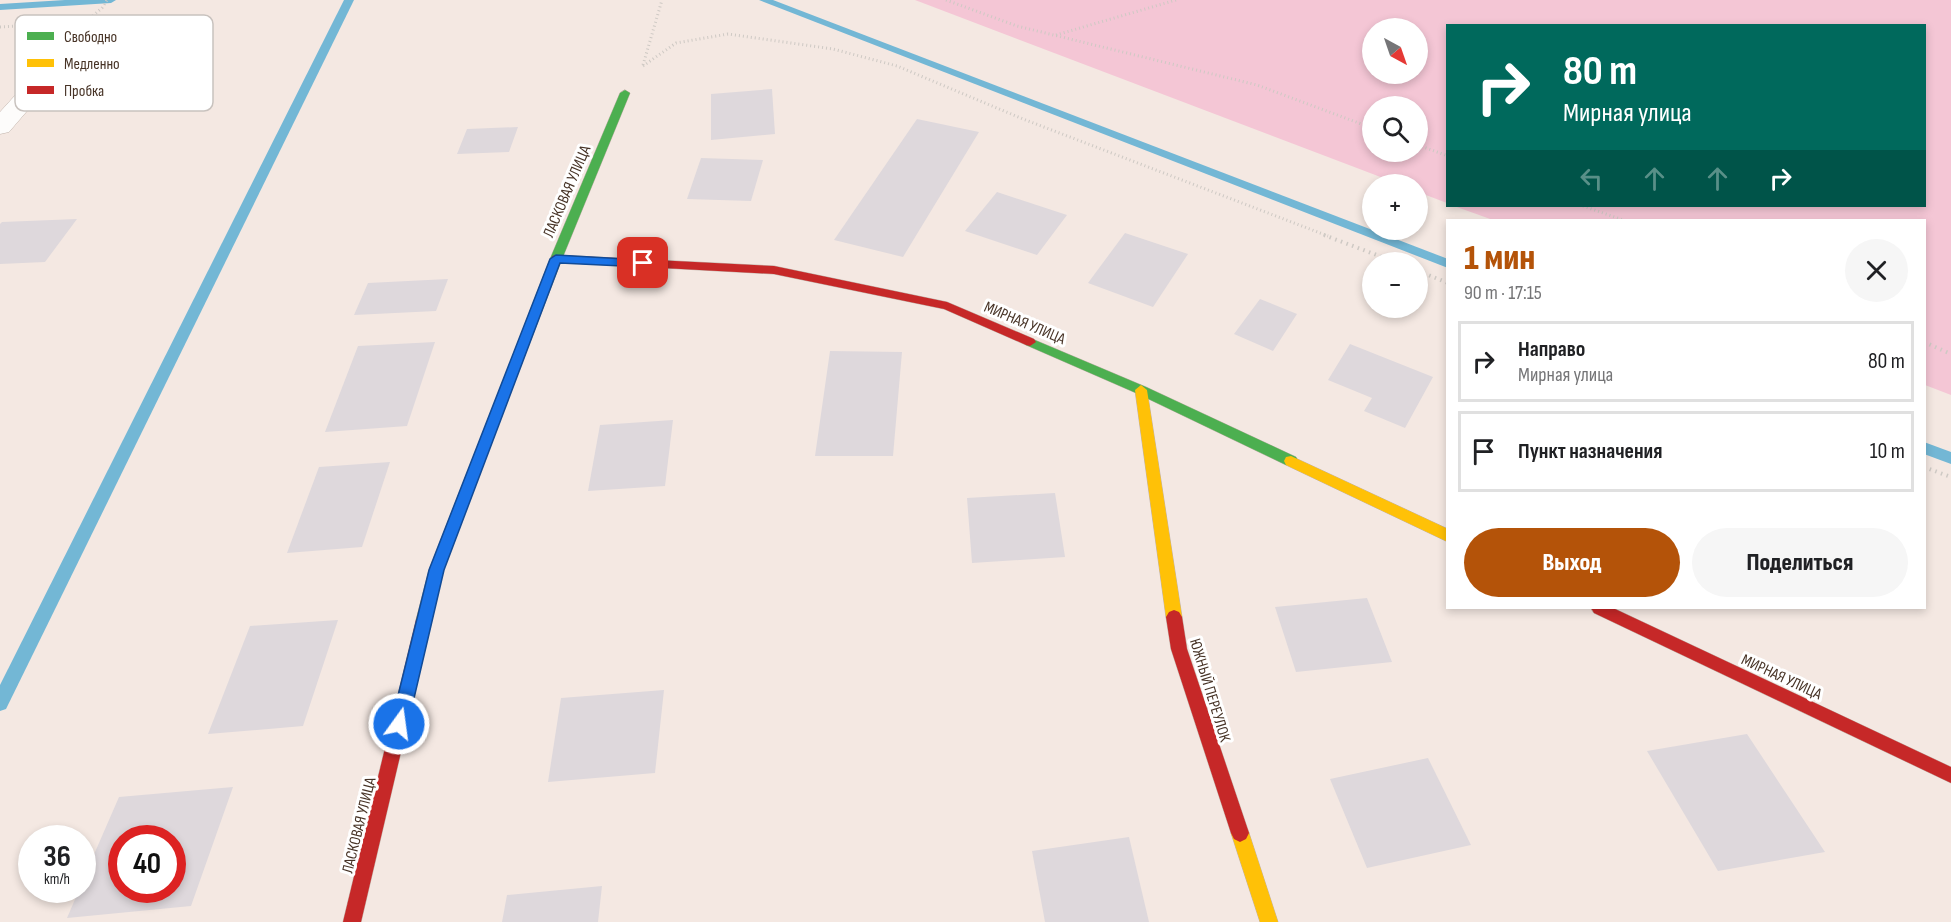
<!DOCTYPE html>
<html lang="ru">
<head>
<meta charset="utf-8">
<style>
  :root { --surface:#fff; --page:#f6f6f6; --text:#202124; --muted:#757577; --line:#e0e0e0; --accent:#b45309 }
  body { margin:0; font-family:"Sofia Sans Condensed",sans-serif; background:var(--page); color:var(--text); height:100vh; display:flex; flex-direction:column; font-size:22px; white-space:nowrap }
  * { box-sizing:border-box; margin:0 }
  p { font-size:20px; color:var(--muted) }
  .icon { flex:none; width:33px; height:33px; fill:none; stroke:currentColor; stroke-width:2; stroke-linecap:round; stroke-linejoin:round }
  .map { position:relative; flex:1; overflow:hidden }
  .sheet { position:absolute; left:1446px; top:219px; width:480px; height:390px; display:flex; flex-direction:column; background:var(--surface); border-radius:0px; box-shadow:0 3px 9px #0003 }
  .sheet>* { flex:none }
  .hud { position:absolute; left:1446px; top:24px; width:480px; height:183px; border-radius:0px; box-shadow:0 3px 9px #0003; background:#00695c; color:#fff; overflow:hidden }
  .needle { width:39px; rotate:140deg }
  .fabs { position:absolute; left:1362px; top:18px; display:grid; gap:12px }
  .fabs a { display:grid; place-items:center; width:66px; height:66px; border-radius:50%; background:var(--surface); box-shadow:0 3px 9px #0003; font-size:30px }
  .speed { position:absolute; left:18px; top:825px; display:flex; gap:12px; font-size:30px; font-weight:700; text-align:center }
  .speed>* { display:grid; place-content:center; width:78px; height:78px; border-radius:50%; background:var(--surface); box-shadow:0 3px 9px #0003; line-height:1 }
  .speed small { font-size:15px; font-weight:400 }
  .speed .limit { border:9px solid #d22; background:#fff; color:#111 }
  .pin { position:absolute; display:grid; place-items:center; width:51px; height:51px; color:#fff; margin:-26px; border-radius:12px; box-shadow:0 3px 9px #0006 }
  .me { position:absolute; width:66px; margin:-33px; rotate:14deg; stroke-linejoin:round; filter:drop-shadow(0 0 4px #0008) }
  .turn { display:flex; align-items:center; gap:21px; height:126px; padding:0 18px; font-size:27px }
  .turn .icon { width:78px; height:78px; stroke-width:2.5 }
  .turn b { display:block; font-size:42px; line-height:51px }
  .lanes { display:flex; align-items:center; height:57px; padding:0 18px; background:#0003; justify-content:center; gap:30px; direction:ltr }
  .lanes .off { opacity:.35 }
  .round { display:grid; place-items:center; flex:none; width:63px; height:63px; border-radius:32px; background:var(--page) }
  .overview { display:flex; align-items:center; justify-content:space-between; height:102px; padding:0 18px }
  h1 { font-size:36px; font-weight:800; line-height:45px; color:var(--accent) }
  .cta { display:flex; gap:12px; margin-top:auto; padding:12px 18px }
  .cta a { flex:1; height:69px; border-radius:36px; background:var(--accent); color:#fff; font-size:24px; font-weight:800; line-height:69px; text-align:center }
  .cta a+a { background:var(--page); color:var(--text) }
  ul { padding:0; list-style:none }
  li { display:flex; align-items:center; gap:18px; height:81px; margin:0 12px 9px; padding:0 6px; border:3px solid var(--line); border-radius:0px }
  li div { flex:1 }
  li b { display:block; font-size:22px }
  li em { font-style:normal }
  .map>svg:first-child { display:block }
  .green { fill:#f4c6d5; fill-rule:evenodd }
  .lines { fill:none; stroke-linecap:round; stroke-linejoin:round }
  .stream { fill:#73b7d5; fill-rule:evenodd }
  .building { fill:#ded8dc; fill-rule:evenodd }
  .street-casing { stroke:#c0b2a9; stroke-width:1 }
  .fast-casing { stroke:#c0b2a9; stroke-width:1 }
  .slow-casing { stroke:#c0b2a9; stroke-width:1 }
  .jam-casing { stroke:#c0b2a9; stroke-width:1 }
  .path-far1 { stroke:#cec9c4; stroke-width:3; stroke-dasharray:1 3; stroke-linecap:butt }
  .path { stroke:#cec9c4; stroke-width:4; stroke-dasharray:1.5 4.5; stroke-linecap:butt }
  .street { fill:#fdfcfb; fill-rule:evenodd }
  .fast { fill:#4caf50; fill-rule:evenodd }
  .slow { fill:#ffc107; fill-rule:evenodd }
  .jam { fill:#c62828; fill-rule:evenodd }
  .route { fill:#1a73e8; stroke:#114b97; stroke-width:1.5 }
  .labels { text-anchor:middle; stroke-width:6; stroke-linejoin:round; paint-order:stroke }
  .street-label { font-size:16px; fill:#473326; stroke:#fff }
  .key { fill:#fff; stroke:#c8c2be; stroke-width:1.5 }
  .key-label { font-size:16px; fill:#473326 }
</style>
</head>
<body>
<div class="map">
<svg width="1951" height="922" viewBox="0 0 1951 922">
  <rect width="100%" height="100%" fill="#f4e8e2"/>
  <path class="green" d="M915,0H1951V395L1925,385L1924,220H1493L1454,206H1924V26H1448L1447,203L1418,192V184H1399ZM1372,28H1418V74H1372ZM1372,106H1418V152H1372Z"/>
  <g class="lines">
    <g class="stream">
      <path d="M65,0H116L111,3L0,10V4Z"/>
      <path d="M344,0H354L6,709L0,711V685Z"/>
      <path d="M759,0H773L1448,259V268Z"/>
      <path d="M1924,442L1951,452V464L1924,454Z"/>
    </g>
  </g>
  <g class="building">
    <path d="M772,89L775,134L711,140V94Z"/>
    <path d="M917,119L979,132L903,257L834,240Z"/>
    <path d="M518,127L509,152L457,154L467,129Z"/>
    <path d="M701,158L763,160L751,201L687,199Z"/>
    <path d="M997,192L1067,215L1037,255L965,231Z"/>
    <path d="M77,219L45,262L0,264V224L2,222Z"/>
    <path d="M1125,233L1188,254L1153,307L1088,283Z"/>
    <path d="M448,279L436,311L354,315L368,283Z"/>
    <path d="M1260,299L1297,314L1273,351L1234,334Z"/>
    <path d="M435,342L407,426L325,432L358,346Z"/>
    <path d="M1350,344L1433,377L1405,428L1364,411L1372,398L1328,380Z"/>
    <path d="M830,351L902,352L893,456H815Z"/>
    <path d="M673,420L665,486L588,491L600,425Z"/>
    <path d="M390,462L362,547L287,553L319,467Z"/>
    <path d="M1055,493L1065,557L972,563L967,498Z"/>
    <path d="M1367,598L1392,662L1296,672L1275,607Z"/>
    <path d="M338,620L303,726L208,734L250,626Z"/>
    <path d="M664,690L655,773L548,782L561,698Z"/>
    <path d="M1747,734L1825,852L1718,871L1647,751Z"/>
    <path d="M1428,758L1471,845L1367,868L1330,779Z"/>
    <path d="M233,787L191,906L67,918L79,890H82V882L119,797ZM122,838H172V890H122Z"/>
    <path d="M1129,837L1149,922H1045L1032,851Z"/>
    <path d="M602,886L598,922H502L507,895Z"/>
  </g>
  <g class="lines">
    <defs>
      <path id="street" d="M46,68L54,70L58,75L9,132L0,134V112L38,70Z"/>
      <g id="fast">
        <path d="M625,90L630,93L562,259L515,381L513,384H505L503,381L550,259L620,93Z"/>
        <path d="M1030,338L1146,387L1296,457L1298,461L1296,465H1286L1136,393L1026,345L1024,342Z"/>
      </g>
      <g id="slow">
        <path d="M509,376L515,381L443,570L432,620L429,625L424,627L419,625L416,620L429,570L503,381Z"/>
        <path d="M1141,385L1147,390L1182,617L1179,622L1174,624L1169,622L1166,617L1135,390Z"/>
        <path d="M1291,456L1448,529V542L1286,465L1284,461L1286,457Z"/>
        <path d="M1240,824L1246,827L1249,833L1278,922H1260L1231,833L1234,827Z"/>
      </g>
      <g id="jam">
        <path d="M556,255L774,266L947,302L1034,339L1036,342L1030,346L1026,345L944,309L774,274L552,262V256Z"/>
        <path d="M1591,608H1613L1951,767V783L1594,613Z"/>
        <path d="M1174,610L1179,612L1182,617L1187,649L1249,833L1246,839L1240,842L1234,839L1231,833L1171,649L1166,617L1169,612Z"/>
        <path d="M424,613L429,615L432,620L361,922H343L416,620L419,615Z"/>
      </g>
    </defs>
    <use href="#street" class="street-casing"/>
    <use href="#fast" class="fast-casing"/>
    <use href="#slow" class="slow-casing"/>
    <use href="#jam" class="jam-casing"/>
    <g class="path-far1">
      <path d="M946,0L1017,26L1257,85L1372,128"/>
      <path d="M0,27L54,24L59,46"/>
      <path d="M1056,35L1176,0"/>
      <path d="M59,44L102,8L107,0"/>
      <path d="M643,65L662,0"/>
      <path d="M643,66L676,43L728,34L833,49L897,66L1023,119L1328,236"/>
      <path d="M1418,145L1448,156"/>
      <path d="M1583,206L1623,220"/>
    </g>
    <g class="path">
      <path d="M1324,235L1395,262"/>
      <path d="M1418,271L1448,283"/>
      <path d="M1924,342L1951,354"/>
      <path d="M1924,467L1951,477"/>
    </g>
    <use href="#street" class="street"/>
    <use href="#fast" class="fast"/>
    <use href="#slow" class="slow"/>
    <use href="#jam" class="jam"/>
  </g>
  <path class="route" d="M556,255L643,260L649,263L643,267L560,263L444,570L408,724L405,729L399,732L394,729L391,724L429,570L550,259Z"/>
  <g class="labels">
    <g class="street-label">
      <text transform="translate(566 191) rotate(-67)" y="6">ЛАСКОВАЯ УЛИЦА</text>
      <text transform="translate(1025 322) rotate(23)" y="6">МИРНАЯ УЛИЦА</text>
      <text transform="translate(1782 676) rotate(25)" y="6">МИРНАЯ УЛИЦА</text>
      <text transform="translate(1211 690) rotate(73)" y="6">ЮЖНЫЙ ПЕРЕУЛОК</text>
      <text transform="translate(358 825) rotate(-76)" y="6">ЛАСКОВАЯ УЛИЦА</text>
    </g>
  </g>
  <rect x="15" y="15" width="198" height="96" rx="9" class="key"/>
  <rect x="27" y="32" width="27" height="8" fill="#4caf50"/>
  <rect x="27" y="59" width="27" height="8" fill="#ffc107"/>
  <rect x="27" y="86" width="27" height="8" fill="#c62828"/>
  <g class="key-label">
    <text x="64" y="42">Свободно</text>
    <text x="64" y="69">Медленно</text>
    <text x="64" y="96">Пробка</text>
  </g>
</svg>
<div class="fabs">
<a><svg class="needle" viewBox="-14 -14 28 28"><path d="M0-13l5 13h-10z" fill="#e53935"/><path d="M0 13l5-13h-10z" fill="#757577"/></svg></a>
<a><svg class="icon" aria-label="search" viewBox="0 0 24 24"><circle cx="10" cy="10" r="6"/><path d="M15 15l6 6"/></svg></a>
<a>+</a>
<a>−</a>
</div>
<div class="speed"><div>36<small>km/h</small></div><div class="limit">40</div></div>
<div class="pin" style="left:643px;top:263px;background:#d93025"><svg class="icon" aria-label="arrive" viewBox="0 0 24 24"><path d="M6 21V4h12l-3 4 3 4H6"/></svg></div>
<svg class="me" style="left:399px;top:724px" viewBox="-20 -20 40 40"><circle r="17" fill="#1a73e8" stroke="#fff" stroke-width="3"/><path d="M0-11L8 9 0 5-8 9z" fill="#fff"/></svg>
<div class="hud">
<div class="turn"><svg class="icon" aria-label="right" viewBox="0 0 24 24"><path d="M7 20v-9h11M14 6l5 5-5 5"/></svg><div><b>80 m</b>Мирная улица</div></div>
<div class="lanes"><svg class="icon off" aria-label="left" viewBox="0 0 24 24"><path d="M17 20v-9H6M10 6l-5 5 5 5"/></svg><svg class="icon off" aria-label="ahead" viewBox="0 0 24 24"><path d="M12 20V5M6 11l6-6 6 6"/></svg><svg class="icon off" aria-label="ahead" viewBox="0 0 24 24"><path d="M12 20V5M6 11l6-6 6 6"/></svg><svg class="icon" aria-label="right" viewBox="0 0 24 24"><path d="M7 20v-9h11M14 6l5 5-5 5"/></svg></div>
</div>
<section class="sheet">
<div class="overview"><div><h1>1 мин</h1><p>90 m · 17:15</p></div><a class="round"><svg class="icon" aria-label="close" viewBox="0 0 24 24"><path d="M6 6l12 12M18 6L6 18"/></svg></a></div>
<ul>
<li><svg class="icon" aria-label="right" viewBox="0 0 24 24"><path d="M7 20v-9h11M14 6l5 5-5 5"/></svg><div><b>Направо</b><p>Мирная улица</p></div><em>80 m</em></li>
<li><svg class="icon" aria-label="arrive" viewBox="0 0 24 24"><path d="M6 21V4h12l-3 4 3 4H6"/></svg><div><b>Пункт назначения</b></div><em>10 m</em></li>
</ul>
<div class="cta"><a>Выход</a><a>Поделиться</a></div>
</section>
</div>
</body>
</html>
